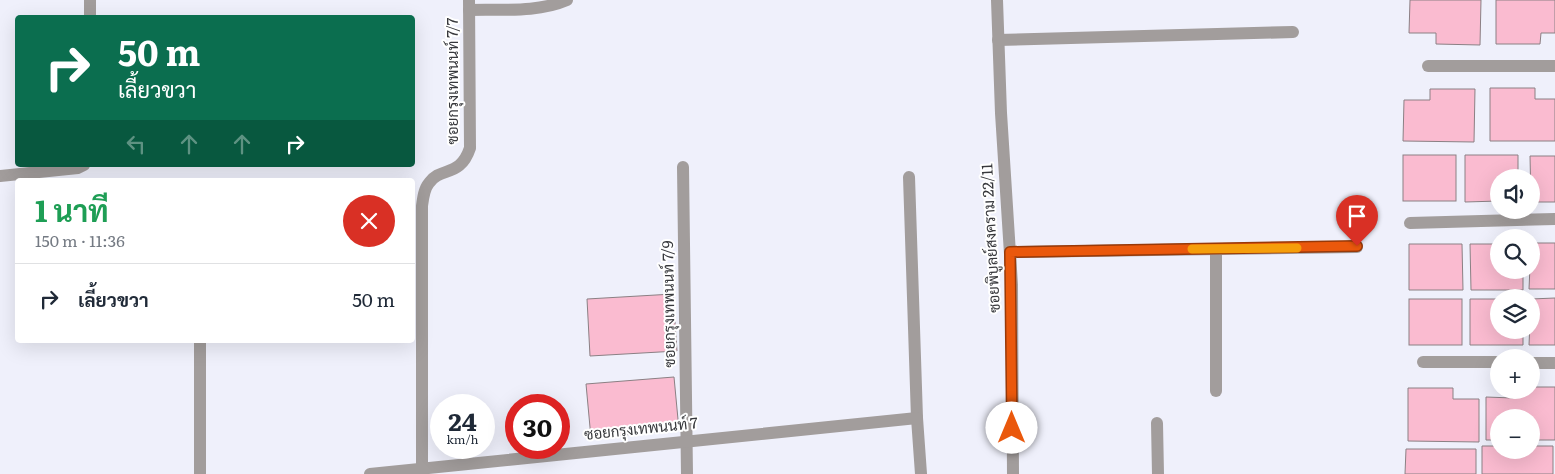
<!DOCTYPE html>
<html lang="th">
<head>
<meta charset="utf-8">
<style>
  :root { --surface:#fff; --page:#f2f2f3; --text:#1f2937; --muted:#747a83; --line:#e0e1e3 }
  body { margin:0; font-family:Literata,Sarabun,serif; background:var(--page); color:var(--text); height:100vh; display:flex; flex-direction:column; font-size:19px; white-space:nowrap }
  * { box-sizing:border-box; margin:0 }
  p { font-size:16px; color:var(--muted) }
  .icon { flex:none; width:28px; height:28px; fill:none; stroke:currentColor; stroke-width:2; stroke-linecap:round; stroke-linejoin:round }
  .map { position:relative; flex:1; overflow:hidden }
  .sheet { position:absolute; left:15px; top:178px; width:400px; height:165px; display:flex; flex-direction:column; background:var(--surface); border-radius:5px; box-shadow:0 5px 20px #0002 }
  .sheet>* { flex:none }
  .guide { position:absolute; left:15px; top:15px; width:400px; height:152px; border-radius:5px; box-shadow:0 5px 20px #0002; background:#0b6e4f; color:#fff; overflow:hidden }
  .fabs { position:absolute; left:1490px; top:169px; display:grid; gap:10px }
  .fabs a { display:grid; place-items:center; width:50px; height:50px; border-radius:50%; background:var(--surface); box-shadow:0 5px 20px #0002; font-size:25px }
  .speed { position:absolute; left:430px; top:394px; display:flex; gap:10px; font-size:25px; font-weight:700; text-align:center }
  .speed>* { display:grid; place-content:center; width:65px; height:65px; border-radius:50%; background:var(--surface); box-shadow:0 5px 20px #0002; line-height:1 }
  .speed small { font-size:12px; font-weight:400 }
  .speed .limit { border:8px solid #d22; background:#fff; color:#111 }
  .pin { position:absolute; display:grid; place-items:center; width:42px; height:42px; color:#fff; margin:-51px -21px; border-radius:50% 50% 50% 0; rotate:-45deg; box-shadow:0 0 5px #0007 }
  .pin .icon { rotate:45deg }
  .me { position:absolute; width:55px; margin:-28px; rotate:0deg; stroke-linejoin:round; filter:drop-shadow(0 0 4px #0008) }
  .turn { display:flex; align-items:center; gap:18px; height:105px; padding:0 20px; font-size:22px }
  .turn .icon { width:65px; height:65px; stroke-width:2.5 }
  .turn b { display:block; font-size:35px; line-height:42px }
  .lanes { display:flex; align-items:center; height:48px; padding:0 20px; background:#0003; justify-content:center; gap:25px; direction:ltr }
  .lanes .off { opacity:.35 }
  .round { display:grid; place-items:center; flex:none; width:52px; height:52px; border-radius:26px; background:var(--page) }
  .headline { display:flex; align-items:center; justify-content:space-between; height:85px; padding:0 20px }
  h1 { font-size:30px; font-weight:700; line-height:38px; color:#1e9e55 }
  ul { padding:0; list-style:none }
  li { display:flex; align-items:center; gap:15px; height:70px; padding:0 20px; border-top:1px solid var(--line) }
  li div { flex:1 }
  li b { display:block; font-size:19px }
  li em { font-style:normal }
  .map>svg:first-child { display:block }
  .building { fill:#fabbd0; stroke:#8b8084 }
  .lines { fill:none; stroke-linecap:round; stroke-linejoin:round }
  .minor { stroke:#a29d9c; stroke-width:12 }
  .route-casing { stroke:#983908; stroke-width:12 }
  .route { stroke:#ea580c; stroke-width:9 }
  .slow { stroke:#f59e0b; stroke-width:9 }
  .labels { text-anchor:middle; stroke-width:4; stroke-linejoin:round; paint-order:stroke }
  .street-label { font-size:15px; fill:#37383c; stroke:#fff }
</style>
</head>
<body>
<div class="map">
<svg width="1555" height="474" viewBox="0 0 1555 474">
  <rect width="100%" height="100%" fill="#eff0fb"/>
  <g class="building">
    <path d="M1410,0H1481L1480,45L1436,44V33H1409Z"/>
    <path d="M1496,0H1555V33H1541L1540,44H1496Z"/>
    <path d="M1490,88H1535V99H1555V141H1490Z"/>
    <path d="M1430,89H1475L1474,142L1403,141L1404,100H1430Z"/>
    <rect x="1403" y="155" width="53" height="46"/>
    <path d="M1465,155H1518V178H1499V201L1465,202Z"/>
    <path d="M1530,156H1555V202H1531Z"/>
    <path d="M1531,243H1555V289H1529Z"/>
    <path d="M1409,244H1462L1463,290H1409Z"/>
    <path d="M1470,244H1499V270H1523V290H1471Z"/>
    <path d="M673,294L677,351L590,356L587,299Z"/>
    <path d="M1555,298V345H1529L1531,299Z"/>
    <rect x="1409" y="299" width="53" height="46"/>
    <path d="M1470,299H1499V330H1523V345H1470Z"/>
    <path d="M674,377L679,430L591,438L586,384Z"/>
    <path d="M1531,387H1555V440H1531V418H1499V440H1486V397L1513,398V390H1531Z"/>
    <path d="M1408,388H1453V399H1479V442L1408,441Z"/>
    <path d="M1482,446H1499V450H1531V446H1553V474H1482Z"/>
    <path d="M1406,449H1476V474H1405Z"/>
  </g>
  <g class="lines">
    <g class="minor">
      <path d="M90,0V18"/>
      <path d="M997,0L1001,113L1012,285L1013,474"/>
      <path d="M469,10C502,9 537,13 567,0"/>
      <path d="M998,40L1293,32"/>
      <path d="M1428,66H1555"/>
      <path d="M683,167L687,474"/>
      <path d="M0,176L78,168L84,165"/>
      <path d="M909,177L917,418L921,474"/>
      <path d="M1410,223L1555,219"/>
      <path d="M1216,249V391"/>
      <path d="M1010,252L1357,247"/>
      <path d="M1423,362H1499"/>
      <path d="M1531,363H1555"/>
      <path d="M1157,423L1158,474"/>
      <path d="M200,474V340"/>
      <path d="M370,474L917,418"/>
      <path d="M422,474V206C423,198 424,189 429,183C441,166 460,178 470,148L469,0"/>
    </g>
  </g>
  <g class="lines">
    <defs>
      <path id="route" d="M1012,428L1010,252L1357,246"/>
    </defs>
    <use href="#route" class="route-casing"/>
    <use href="#route" class="route"/>
    <path class="slow" d="M1192,249L1297,248"/>
  </g>
  <g class="labels">
    <g class="street-label">
      <text transform="translate(453 81) rotate(-90)" y="5">ซอยกรุงเทพนนท์ 7/7</text>
      <text transform="translate(991 238) rotate(-93)" y="5">ซอยพิบูลย์สงคราม 22/11</text>
      <text transform="translate(669 304) rotate(-91)" y="5">ซอยกรุงเทพนนท์ 7/9</text>
      <text transform="translate(641 429) rotate(-6)" y="5">ซอยกรุงเทพนนท์ 7</text>
    </g>
  </g>
</svg>
<div class="fabs">
<a><svg class="icon" aria-label="sound" viewBox="0 0 24 24"><path d="M4 9h4l5-4v14l-5-4H4zM17 9q2 3 0 6"/></svg></a>
<a><svg class="icon" aria-label="search" viewBox="0 0 24 24"><circle cx="10" cy="10" r="6"/><path d="M15 15l6 6"/></svg></a>
<a><svg class="icon" aria-label="layers" viewBox="0 0 24 24"><path d="M12 4l9 5-9 5-9-5zM3 14l9 5 9-5"/></svg></a>
<a>+</a>
<a>−</a>
</div>
<div class="speed"><div>24<small>km/h</small></div><div class="limit">30</div></div>
<div class="pin" style="left:1357px;top:246px;background:#d93025"><svg class="icon" aria-label="arrive" viewBox="0 0 24 24"><path d="M6 21V4h12l-3 4 3 4H6"/></svg></div>
<svg class="me" style="left:1012px;top:428px" viewBox="-20 -20 40 40"><circle r="19" fill="#fff"/><path d="M0-13L10 11 0 6-10 11z" fill="#ea580c"/></svg>
<div class="guide">
<div class="turn"><svg class="icon" aria-label="right" viewBox="0 0 24 24"><path d="M7 20v-9h11M14 6l5 5-5 5"/></svg><div><b>50 m</b>เลี้ยวขวา</div></div>
<div class="lanes"><svg class="icon off" aria-label="left" viewBox="0 0 24 24"><path d="M17 20v-9H6M10 6l-5 5 5 5"/></svg><svg class="icon off" aria-label="ahead" viewBox="0 0 24 24"><path d="M12 20V5M6 11l6-6 6 6"/></svg><svg class="icon off" aria-label="ahead" viewBox="0 0 24 24"><path d="M12 20V5M6 11l6-6 6 6"/></svg><svg class="icon" aria-label="right" viewBox="0 0 24 24"><path d="M7 20v-9h11M14 6l5 5-5 5"/></svg></div>
</div>
<section class="sheet">
<div class="headline"><div><h1>1 นาที</h1><p>150 m · 11:36</p></div><a class="round" style="background:#d93025;color:#fff"><svg class="icon" aria-label="close" viewBox="0 0 24 24"><path d="M6 6l12 12M18 6L6 18"/></svg></a></div>
<ul>
<li><svg class="icon" aria-label="right" viewBox="0 0 24 24"><path d="M7 20v-9h11M14 6l5 5-5 5"/></svg><div><b>เลี้ยวขวา</b></div><em>50 m</em></li>
</ul>
</section>
</div>
</body>
</html>
